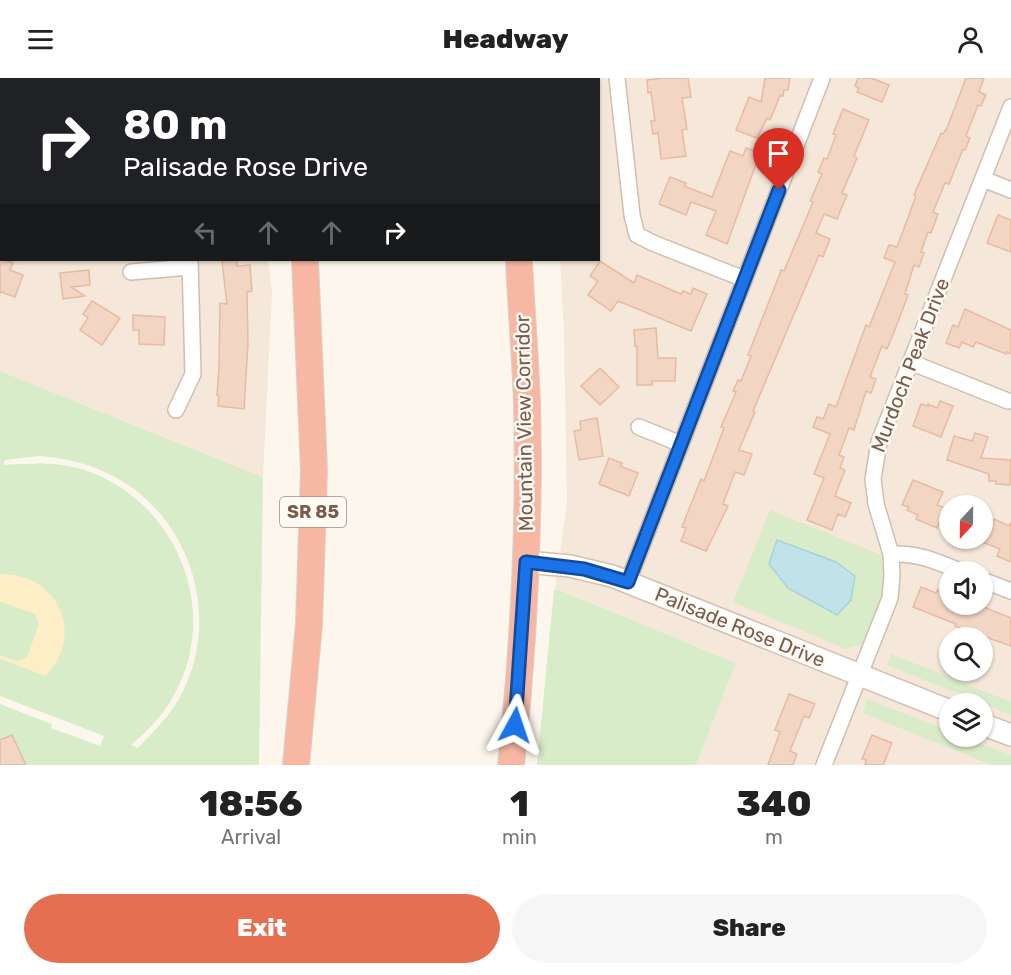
<!DOCTYPE html>
<html lang="en">
<head>
<meta charset="utf-8">
<style>
  :root { --surface:#fff; --page:#f6f6f6; --text:#222; --muted:#767676; --accent:#e76f51 }
  body { margin:0; font-family:Rubik,sans-serif; background:var(--page); color:var(--text); height:100vh; display:flex; flex-direction:column; font-size:22px; white-space:nowrap }
  * { box-sizing:border-box; margin:0 }
  p { font-size:20px; color:var(--muted) }
  .icon { flex:none; width:33px; height:33px; fill:none; stroke:currentColor; stroke-width:2; stroke-linecap:round; stroke-linejoin:round }
  .map { position:relative; height:687px; overflow:hidden }
  .side { display:flex; flex-direction:column; background:var(--surface); flex:1 }
  .side>* { flex:none }
  .guide { position:absolute; left:0px; top:0px; width:600px; height:183px; box-shadow:0 2px 4px #0004; background:#202124; color:#fff; overflow:hidden }
  .needle { width:39px; rotate:202deg }
  .fabs { position:absolute; left:939px; top:417px; display:grid; gap:12px }
  .fabs a { display:grid; place-items:center; width:54px; height:54px; border-radius:50%; background:var(--surface); box-shadow:0 2px 4px #0004; font-size:30px }
  .pin { position:absolute; display:grid; place-items:center; width:51px; height:51px; color:#fff; margin:-62px -26px; border-radius:50% 50% 50% 0; rotate:-45deg; box-shadow:0 0 6px #0007 }
  .pin .icon { rotate:45deg }
  .me { position:absolute; width:66px; margin:-33px; rotate:5deg; stroke-linejoin:round; filter:drop-shadow(0 0 4px #0008) }
  .turn { display:flex; align-items:center; gap:21px; height:126px; padding:0 24px; font-size:27px }
  .turn .icon { width:78px; height:78px; stroke-width:2.5 }
  .turn b { display:block; font-size:42px; line-height:51px }
  .lanes { display:flex; align-items:center; height:57px; padding:0 24px; background:#0003; justify-content:center; gap:30px; direction:ltr }
  .lanes .off { opacity:.35 }
  .eta { display:flex; justify-content:space-evenly; align-items:center; height:102px; text-align:center }
  .eta b { font-size:36px; font-weight:800; line-height:42px }
  .button { display:flex; gap:12px; margin-top:auto; padding:12px 24px }
  .button a { flex:1; height:69px; border-radius:36px; background:var(--accent); color:#fff; font-size:24px; font-weight:800; line-height:69px; text-align:center }
  .button a+a { background:var(--page); color:var(--text) }
  header { display:flex; justify-content:space-between; align-items:center; height:78px; padding:0 24px; background:var(--surface); font-size:27px; font-weight:800 }
  .map>svg:first-child { display:block }
  .residential { fill:#f5e8da; fill-rule:evenodd }
  .green { fill:#d8ecc9; fill-rule:evenodd }
  .sand { fill:#fcefc7 }
  .water { fill:#bfe3e8; stroke:#a5d3da; stroke-width:1.5 }
  .building { fill:#f3d5c3; stroke:#e6bba3; stroke-width:1.5 }
  .lines { fill:none; stroke-linecap:round; stroke-linejoin:round }
  .street-casing { stroke:#d1beb0; stroke-width:18 }
  .secondary-casing { stroke:#d6c0b0; stroke-width:24 }
  .highway-casing { stroke:#dad1cd; stroke-width:28 }
  .street { stroke:#fff; stroke-width:15 }
  .secondary { stroke:#fff; stroke-width:21 }
  .highway { stroke:#f7b7a3; stroke-width:26 }
  .route-casing { stroke:#114b97; stroke-width:15 }
  .route { stroke:#1a73e8; stroke-width:10 }
  .labels { text-anchor:middle; stroke-width:5; stroke-linejoin:round; paint-order:stroke }
  .shield { fill:#fffaf3; stroke:#a28b7f; stroke-width:1.5 }
  .shield-label { font-size:18px; font-weight:bold; fill:#7a5c4d }
  .street-label { font-size:20px; fill:#7a5c4d; stroke:#fffaf3 }
</style>
</head>
<body>
<header><svg class="icon" aria-label="menu" viewBox="0 0 24 24"><path d="M4 6h16M4 12h16M4 18h16"/></svg>Headway<svg class="icon" aria-label="person" viewBox="0 0 24 24"><circle cx="12" cy="8" r="4"/><path d="M4 21q1-7 8-7t8 7"/></svg></header>
<div class="map">
<svg width="1011" height="687" viewBox="0 0 1011 687">
  <rect width="100%" height="100%" fill="#fdf6ec"/>
  <g class="residential">
    <path d="M0,0H248L249,1L2,2V182H268L272,215L263,399L0,293Z"/>
    <path d="M542,0H1011V687H696L736,585L555,510L567,425L564,254L560,182H598V2ZM950,428H982V460H950ZM950,494H982V526H950ZM950,560H982V592H950ZM950,626H982V658H950Z"/>
  </g>
  <g class="green">
    <path d="M0,293L263,399L259,687H26L12,657L0,662V626L52,646L51,650L100,668L104,658L0,618ZM39,378C64,380 87,385 109,396C190,435 223,539 181,617C170,638 154,653 138,670L131,667C149,652 164,636 175,615C220,533 178,429 93,395C63,383 34,385 3,387L5,382Z"/>
    <path d="M770,432L882,477L884,509L876,539L863,566L846,571L733,524Z"/>
    <path d="M557,511L736,585L696,687H537L554,512Z"/>
    <path d="M891,576L1011,624V637L887,587Z"/>
    <path d="M867,621L949,653L950,658L963,659L1011,677V687H991L863,635Z"/>
  </g>
  <path class="sand" d="M0,496C58,495 86,556 46,598L0,581V577L17,583L27,579L39,546L35,536L2,524L0,525Z"/>
  <path class="water" d="M777,462L836,484L855,498L851,522L837,537L788,510L769,486Z"/>
  <g class="building">
    <path d="M663,0H688L691,19L682,20L687,51L682,52L686,78L661,81L658,55L653,56L651,43H655L651,14L648,15L647,2Z"/>
    <path d="M765,0H790L788,12H784L783,18H780L770,42L767,40L757,60L736,52L749,19L761,24Z"/>
    <path d="M858,0H871L889,7L882,24L857,14L859,10L855,8Z"/>
    <path d="M966,0H984L979,14L986,17L981,28L978,27L966,58L970,60L965,72L963,71L949,106L945,105L933,134L938,136L931,155L928,154L921,174L924,175L919,189L914,187L905,216L908,217L896,249L887,271L882,268L870,299L876,301L871,315L866,313L854,352L849,350L839,377L844,379L840,390L845,392L835,418L851,425L845,439L838,436L832,452L807,442L824,400L814,396L830,356L813,349L817,339L823,341L829,326L836,329L866,247L869,249L895,184L884,180L889,167L897,169L916,118L914,117L941,55L943,56L947,50Z"/>
    <path d="M843,31L869,42L854,78L857,80L842,115L847,117L837,141L824,136L816,155L830,161L823,179L819,177L753,333L755,334L739,372L752,376L744,397L735,394L723,426L728,428L706,473L681,463L686,450L682,449L701,401L704,403L724,350L721,349L736,314L733,313L738,302L741,303L751,278L748,277L779,198L781,192L784,193L813,124L810,123L822,96L818,94L824,80L827,81L836,57L833,56Z"/>
    <path d="M746,70L760,75L727,166L706,157L716,133L691,124L686,137L659,126L670,99L686,105L684,108L712,119L730,73L743,78Z"/>
    <path d="M998,137L1011,142V174L987,165Z"/>
    <path d="M0,180L13,185L10,192L23,197L15,219L1,214L0,216Z"/>
    <path d="M237,182V188L250,187L252,213L247,214L248,265L244,331L218,328L219,318L217,317L219,289L220,225L227,226L222,183Z"/>
    <path d="M600,183L634,205L637,197L681,216L683,213L691,216L693,210L707,216L691,253L618,223L611,233L588,217L598,203L590,198Z"/>
    <path d="M89,192L90,207L71,209L85,218L63,221L60,195Z"/>
    <path d="M92,223L120,240L102,267L80,252L88,240L83,236Z"/>
    <path d="M965,231L1011,252V276L1007,274L1006,276L976,264L973,269L962,264L959,270L946,265L953,247L958,249Z"/>
    <path d="M133,237L165,239L164,267L139,266V252H133Z"/>
    <path d="M656,250L658,280H676L675,303H652V307H637V268H635L634,252Z"/>
    <path d="M600,290L619,309L600,327L581,308Z"/>
    <path d="M940,323L953,328L941,359L913,348L921,326L928,328V326L937,330Z"/>
    <path d="M597,340L603,378L579,382L574,353L581,352L580,343Z"/>
    <path d="M975,355L988,359L981,380L1011,382L1010,407L996,406V403H989V396L947,382L954,358L972,363Z"/>
    <path d="M609,380L622,385L620,388L638,395L629,418L599,406Z"/>
    <path d="M913,402L943,414L937,427L945,430L937,450L916,441L918,437L907,432L909,429L902,427Z"/>
    <path d="M994,441L1009,448L1011,444V484L997,478L1000,471L982,464V442L992,446Z"/>
    <path d="M921,509L936,515L938,512L950,517V526H965L980,532L981,528L1011,540V568L955,548L956,546L913,529Z"/>
    <path d="M789,616L815,626L809,640L804,638L790,673L797,676L793,687H768L780,654L775,652Z"/>
    <path d="M12,657L26,687H0V662Z"/>
    <path d="M872,657L892,665L883,687H865L866,682L862,681Z"/>
  </g>
  <g class="lines">
    <defs>
      <g id="street">
        <path d="M164,0V2"/>
        <path d="M617,0L632,137L637,157L653,165L744,201"/>
        <path d="M0,42L2,41"/>
        <path d="M983,101L1011,112"/>
        <path d="M131,194L190,189"/>
        <path d="M910,284L1008,323"/>
        <path d="M176,332L193,296L190,182"/>
        <path d="M639,349L681,366"/>
        <path d="M891,476C919,475 936,483 962,494"/>
        <path d="M982,502L1011,513"/>
        <path d="M628,504L822,0"/>
        <path d="M824,687L890,520L892,497L891,476L876,426L873,401L879,364L1011,29"/>
      </g>
      <g id="secondary">
        <path d="M526,484L570,488L612,498L950,633"/>
        <path d="M982,646L1011,657"/>
      </g>
      <g id="highway">
        <path d="M285,0V2"/>
        <path d="M501,0V2"/>
        <path d="M296,687L309,546L314,393L305,182"/>
        <path d="M511,687C524,566 530,444 527,323C525,276 521,228 519,182"/>
      </g>
    </defs>
    <use href="#street" class="street-casing"/>
    <use href="#secondary" class="secondary-casing"/>
    <use href="#highway" class="highway-casing"/>
    <use href="#street" class="street"/>
    <use href="#secondary" class="secondary"/>
    <use href="#highway" class="highway"/>
  </g>
  <g class="lines">
    <defs>
      <path id="route" d="M515,647L526,484L584,491L628,504L779,112"/>
    </defs>
    <use href="#route" class="route-casing"/>
    <use href="#route" class="route"/>
  </g>
  <g class="labels">
    <rect class="shield" x="280" y="419" width="66" height="30" rx="4.5"/>
    <g class="shield-label">
      <text x="313" y="440">SR 85</text>
    </g>
    <g class="street-label">
      <text transform="translate(910 287) rotate(-69)" y="7">Murdoch Peak Drive</text>
      <text transform="translate(524 345) rotate(-91)" y="7">Mountain View Corridor</text>
      <text transform="translate(740 549) rotate(22)" y="7">Palisade Rose Drive</text>
    </g>
  </g>
</svg>
<div class="fabs">
<a><svg class="needle" viewBox="-14 -14 28 28"><path d="M0-13l5 13h-10z" fill="#e53935"/><path d="M0 13l5-13h-10z" fill="#767676"/></svg></a>
<a><svg class="icon" aria-label="sound" viewBox="0 0 24 24"><path d="M4 9h4l5-4v14l-5-4H4zM17 9q2 3 0 6"/></svg></a>
<a><svg class="icon" aria-label="search" viewBox="0 0 24 24"><circle cx="10" cy="10" r="6"/><path d="M15 15l6 6"/></svg></a>
<a><svg class="icon" aria-label="layers" viewBox="0 0 24 24"><path d="M12 4l9 5-9 5-9-5zM3 14l9 5 9-5"/></svg></a>
</div>
<div class="pin" style="left:779px;top:112px;background:#d93025"><svg class="icon" aria-label="arrive" viewBox="0 0 24 24"><path d="M6 21V4h12l-3 4 3 4H6"/></svg></div>
<svg class="me" style="left:515px;top:647px" viewBox="-20 -20 40 40"><path d="M0-17L14 15 0 8-14 15z" fill="#1a73e8" stroke="#fff" stroke-width="4"/></svg>
<div class="guide">
<div class="turn"><svg class="icon" aria-label="right" viewBox="0 0 24 24"><path d="M7 20v-9h11M14 6l5 5-5 5"/></svg><div><b>80 m</b>Palisade Rose Drive</div></div>
<div class="lanes"><svg class="icon off" aria-label="left" viewBox="0 0 24 24"><path d="M17 20v-9H6M10 6l-5 5 5 5"/></svg><svg class="icon off" aria-label="ahead" viewBox="0 0 24 24"><path d="M12 20V5M6 11l6-6 6 6"/></svg><svg class="icon off" aria-label="ahead" viewBox="0 0 24 24"><path d="M12 20V5M6 11l6-6 6 6"/></svg><svg class="icon" aria-label="right" viewBox="0 0 24 24"><path d="M7 20v-9h11M14 6l5 5-5 5"/></svg></div>
</div>
</div>
<section class="side">
<div class="eta">
<div><b>18:56</b><p>Arrival</p></div>
<div><b>1</b><p>min</p></div>
<div><b>340</b><p>m</p></div>
</div>
<div class="button"><a>Exit</a><a>Share</a></div>
</section>
</body>
</html>
